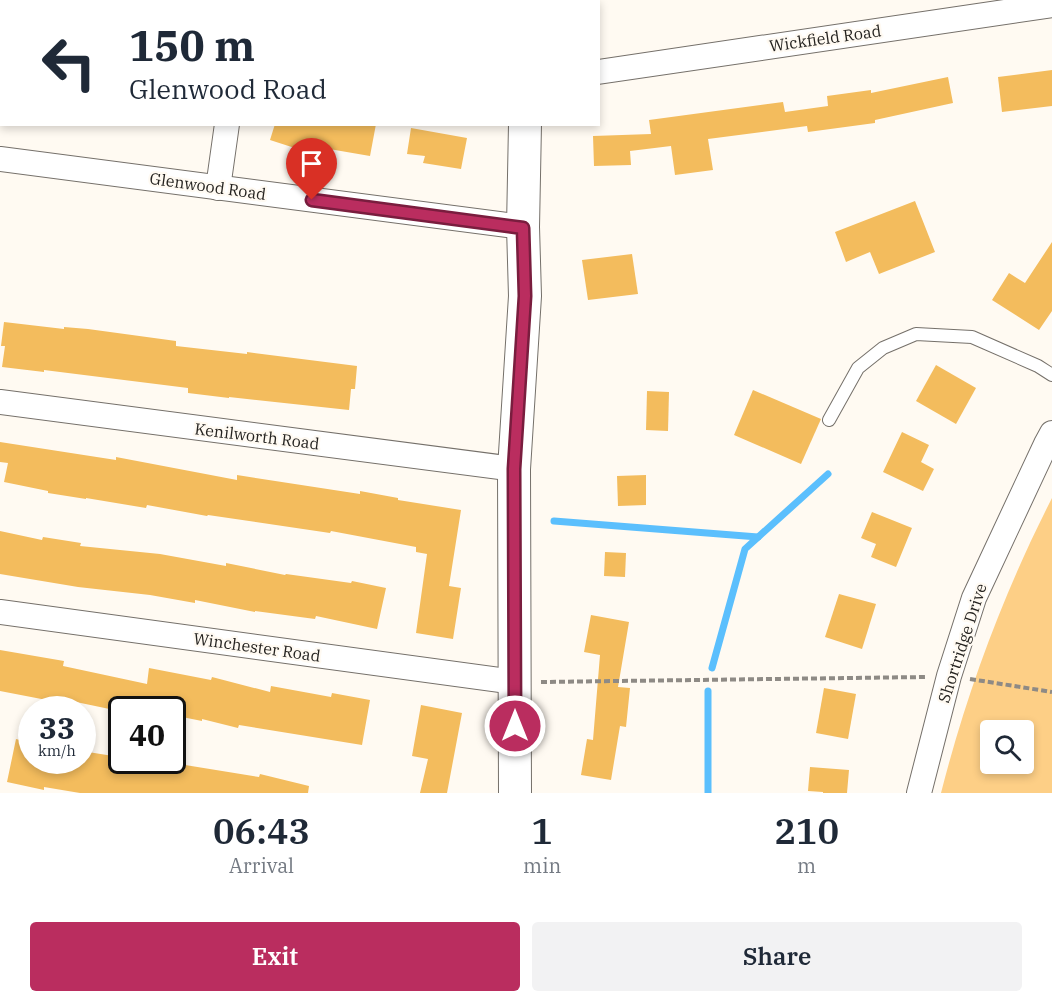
<!DOCTYPE html>
<html lang="en">
<head>
<meta charset="utf-8">
<style>
  :root { --surface:#fff; --page:#f2f2f3; --text:#1f2937; --muted:#747a83; --accent:#ba2d5f }
  body { margin:0; font-family:"IBM Plex Serif",serif; background:var(--page); color:var(--text); height:100vh; display:flex; flex-direction:column; font-size:22px; white-space:nowrap }
  * { box-sizing:border-box; margin:0 }
  p { font-size:20px; color:var(--muted) }
  .icon { flex:none; width:33px; height:33px; fill:none; stroke:currentColor; stroke-width:2; stroke-linecap:round; stroke-linejoin:round }
  .map { position:relative; height:793px; overflow:hidden }
  .side { display:flex; flex-direction:column; background:var(--surface); flex:1 }
  .side>* { flex:none }
  .hud { position:absolute; left:0px; top:0px; width:600px; height:126px; box-shadow:0 3px 9px #0003; background:#fff; color:var(--text); overflow:hidden }
  .buttons { position:absolute; left:980px; top:720px; display:grid; gap:12px }
  .buttons a { display:grid; place-items:center; width:54px; height:54px; border-radius:6px; background:var(--surface); box-shadow:0 3px 9px #0003; font-size:30px }
  .speed { position:absolute; left:18px; top:696px; display:flex; gap:12px; font-size:30px; font-weight:700; text-align:center }
  .speed>* { display:grid; place-content:center; width:78px; height:78px; border-radius:50%; background:var(--surface); box-shadow:0 3px 9px #0003; line-height:1 }
  .speed small { font-size:15px; font-weight:400 }
  .speed .limit { border:3px solid #111; border-radius:9px; background:#fff; color:#111 }
  .pin { position:absolute; display:grid; place-items:center; width:51px; height:51px; color:#fff; margin:-62px -26px; border-radius:50% 50% 50% 0; rotate:-45deg; box-shadow:0 0 6px #0007 }
  .pin .icon { rotate:45deg }
  .me { position:absolute; width:66px; margin:-33px; rotate:0deg; stroke-linejoin:round; filter:drop-shadow(0 0 4px #0008) }
  .turn { display:flex; align-items:center; gap:21px; height:126px; padding:0 30px; font-size:27px }
  .turn .icon { width:78px; height:78px; stroke-width:2.5 }
  .turn b { display:block; font-size:42px; line-height:51px }
  .eta { display:flex; justify-content:space-evenly; align-items:center; height:102px; text-align:center }
  .eta b { font-size:36px; font-weight:600; line-height:42px }
  .button { display:flex; gap:12px; margin-top:auto; padding:12px 30px }
  .button a { flex:1; height:69px; border-radius:6px; background:var(--accent); color:#fff; font-size:24px; font-weight:600; line-height:69px; text-align:center }
  .button a+a { background:var(--page); color:var(--text) }
  .map>svg:first-child { display:block }
  .green { fill:#fdcf86; fill-rule:evenodd }
  .lines { fill:none; stroke-linecap:round; stroke-linejoin:round }
  .stream { stroke:#5bbffd; stroke-width:7 }
  .building { fill:#f3bc5d }
  .service-casing { stroke:#75706a; stroke-width:14 }
  .minor-casing { stroke:#75706a; stroke-width:26 }
  .tertiary-casing { stroke:#75706a; stroke-width:34 }
  .path { stroke:#8e8a85; stroke-width:4; stroke-dasharray:6 3; stroke-linecap:butt }
  .service { stroke:#fff; stroke-width:12 }
  .minor { stroke:#fff; stroke-width:24 }
  .tertiary { stroke:#fff; stroke-width:32 }
  .route-casing { stroke:#791d3e; stroke-width:15 }
  .route { stroke:#ba2d5f; stroke-width:10 }
  .labels { text-anchor:middle; stroke-width:4.5; stroke-linejoin:round; paint-order:stroke }
  .street-label { font-size:16px; fill:#252320; stroke:#fffaf2 }
</style>
</head>
<body>
<div class="map">
<svg width="1052" height="793" viewBox="0 0 1052 793">
  <rect width="100%" height="100%" fill="#fffaf2"/>
  <path class="green" d="M1052,498V793H941C967,691 1004,592 1052,498ZM990,730H1023V764H990Z"/>
  <g class="lines">
    <g class="stream">
      <path d="M554,521L758,537"/>
      <path d="M712,668L745,549L828,474"/>
      <path d="M708,691V793"/>
    </g>
  </g>
  <g class="building">
    <path d="M1052,70V106L1002,112L998,77Z"/>
    <path d="M948,77L953,103L875,120V123L808,132L807,126L708,139L713,170L675,175L671,146L630,151L631,165L594,166L593,136L651,134L649,120L783,102L785,112L828,106L827,96L871,90V93Z"/>
    <path d="M275,124H376L370,156L306,145L304,151L270,140Z"/>
    <path d="M411,128L467,138L461,169L423,163L425,156L407,154Z"/>
    <path d="M915,201L935,252L879,274L870,252L846,262L835,232Z"/>
    <path d="M1052,242V311L1039,330L992,300L1009,273L1025,283Z"/>
    <path d="M632,254L638,294L588,300L582,260Z"/>
    <path d="M4,322L64,329V327L88,329L176,341V346L247,354V352L357,366L355,389H351L349,410L229,397V398L188,393V388L44,370V372L2,367L5,346H1Z"/>
    <path d="M936,365L976,388L956,424L916,401Z"/>
    <path d="M753,390L821,419L801,464L734,435Z"/>
    <path d="M647,391L669,392L668,431L646,430Z"/>
    <path d="M902,432L929,445L921,462L934,469L923,491L883,472Z"/>
    <path d="M0,442L116,460V457L237,480V475L360,494V491L398,498V500L461,510L449,586L461,588L453,639L416,633L427,554L416,552V547L331,531L330,533L208,515L207,516L147,505L146,508L86,498V499L48,493V491L4,482L8,463L0,462Z"/>
    <path d="M646,475V505L618,506L617,476Z"/>
    <path d="M872,512L912,528L896,567L871,557L876,544L861,538Z"/>
    <path d="M0,531L42,540L43,537L81,543L80,546L160,554L226,566V563L285,575L286,574L351,583L352,581L386,588L377,629L316,616L315,619L255,611V612L195,600V603L150,595L78,587L0,574Z"/>
    <path d="M605,552L626,553L625,577L604,576Z"/>
    <path d="M839,594L876,604L862,649L825,637Z"/>
    <path d="M591,615L629,622L618,687L630,688L626,727L620,726L611,780L581,775L587,739L593,740L600,655L584,652Z"/>
    <path d="M0,650L64,661L63,666L147,684L149,668L211,680L212,677L270,692L271,686L331,697L332,693L370,700L362,745L239,725L238,728L202,719V721L172,715V710H119V711L57,698V702L0,691Z"/>
    <path d="M824,688L856,694L848,739L816,733Z"/>
    <path d="M421,705L462,713L447,793H420L428,759L412,756Z"/>
    <path d="M16,739L32,743V760H82V751L113,756V760H147L179,768V764L259,777L260,774L309,786L308,793H80L44,787V790L7,782Z"/>
    <path d="M810,767L849,770L847,793H823V792L808,791Z"/>
  </g>
  <g class="lines">
    <defs>
      <path id="service" d="M829,420L858,368L883,348L916,334L972,337L1038,366L1052,375"/>
      <g id="minor">
        <path d="M243,2V0"/>
        <path d="M598,72L1052,5"/>
        <path d="M0,159L523,227"/>
        <path d="M218,188L227,124"/>
        <path d="M0,402L514,469"/>
        <path d="M0,612L515,682"/>
        <path d="M919,793L949,676L974,598L1046,444L1052,433"/>
      </g>
      <g id="tertiary">
        <path d="M522,0V2"/>
        <path d="M515,793L514,469L525,296L523,227L525,124"/>
      </g>
    </defs>
    <use href="#service" class="service-casing"/>
    <use href="#minor" class="minor-casing"/>
    <use href="#tertiary" class="tertiary-casing"/>
    <g class="path">
      <path d="M970,679L1052,692"/>
      <path d="M541,682L926,677"/>
    </g>
    <use href="#service" class="service"/>
    <use href="#minor" class="minor"/>
    <use href="#tertiary" class="tertiary"/>
  </g>
  <g class="lines">
    <defs>
      <path id="route" d="M312,200L523,228L525,296L514,469L515,726"/>
    </defs>
    <use href="#route" class="route-casing"/>
    <use href="#route" class="route"/>
  </g>
  <g class="labels">
    <g class="street-label">
      <text transform="translate(825 38) rotate(-8)" y="6">Wickfield Road</text>
      <text transform="translate(208 186) rotate(8)" y="6">Glenwood Road</text>
      <text transform="translate(257 436) rotate(7)" y="6">Kenilworth Road</text>
      <text transform="translate(962 643) rotate(-72)" y="6">Shortridge Drive</text>
      <text transform="translate(257 647) rotate(8)" y="6">Winchester Road</text>
    </g>
  </g>
</svg>
<div class="buttons">
<a><svg class="icon" aria-label="search" viewBox="0 0 24 24"><circle cx="10" cy="10" r="6"/><path d="M15 15l6 6"/></svg></a>
</div>
<div class="speed"><div>33<small>km/h</small></div><div class="limit">40</div></div>
<div class="pin" style="left:312px;top:200px;background:#d93025"><svg class="icon" aria-label="arrive" viewBox="0 0 24 24"><path d="M6 21V4h12l-3 4 3 4H6"/></svg></div>
<svg class="me" style="left:515px;top:726px" viewBox="-20 -20 40 40"><circle r="17" fill="#ba2d5f" stroke="#fff" stroke-width="3"/><path d="M0-11L8 9 0 5-8 9z" fill="#fff"/></svg>
<div class="hud">
<div class="turn"><svg class="icon" aria-label="left" viewBox="0 0 24 24"><path d="M17 20v-9H6M10 6l-5 5 5 5"/></svg><div><b>150 m</b>Glenwood Road</div></div>
</div>
</div>
<section class="side">
<div class="eta">
<div><b>06:43</b><p>Arrival</p></div>
<div><b>1</b><p>min</p></div>
<div><b>210</b><p>m</p></div>
</div>
<div class="button"><a>Exit</a><a>Share</a></div>
</section>
</body>
</html>
